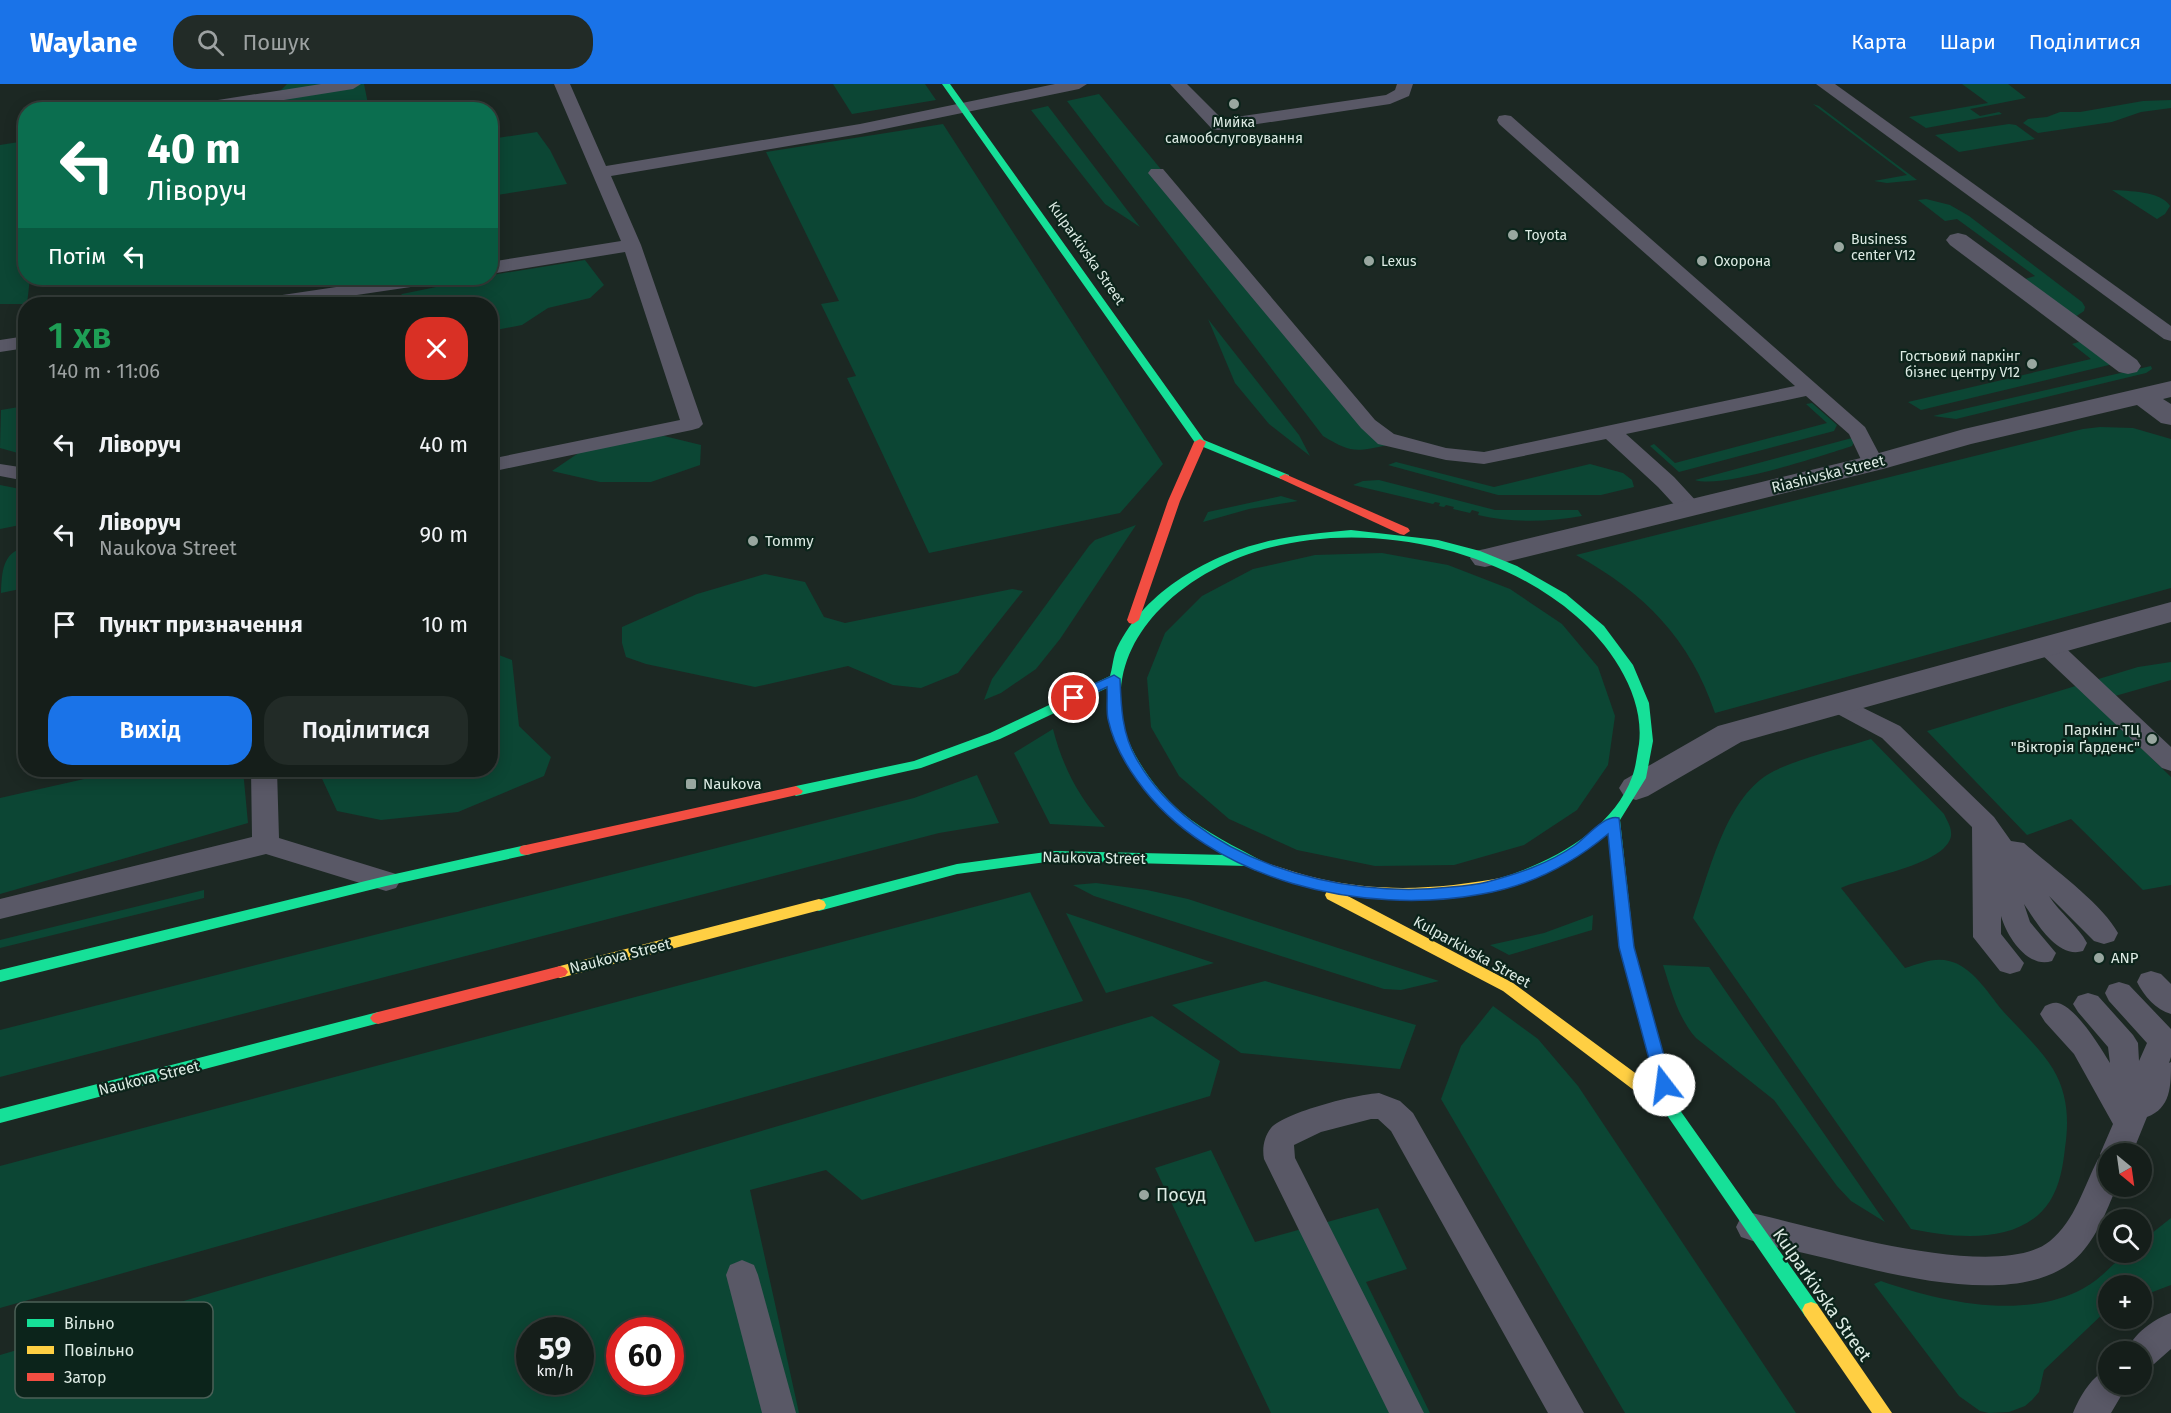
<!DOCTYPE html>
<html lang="uk">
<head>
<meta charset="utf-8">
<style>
  :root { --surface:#151e1a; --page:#222b27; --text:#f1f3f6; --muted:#9da2a2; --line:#343c39; --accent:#1a73e8 }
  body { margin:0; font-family:"Fira Sans",sans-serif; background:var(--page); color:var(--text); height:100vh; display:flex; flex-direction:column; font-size:22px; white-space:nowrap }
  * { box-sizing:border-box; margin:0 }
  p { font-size:20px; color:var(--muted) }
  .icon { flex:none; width:33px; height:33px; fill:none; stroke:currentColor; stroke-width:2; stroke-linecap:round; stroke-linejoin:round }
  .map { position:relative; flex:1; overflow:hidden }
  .sheet { position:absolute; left:18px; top:213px; width:480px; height:480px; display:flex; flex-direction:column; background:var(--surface); border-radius:24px; box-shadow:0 3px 15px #0003,0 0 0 2px var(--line) }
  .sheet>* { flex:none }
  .banner { position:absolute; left:18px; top:18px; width:480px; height:183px; border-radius:24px; box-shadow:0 3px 15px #0003,0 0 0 2px var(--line); background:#0b6e4f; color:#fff; overflow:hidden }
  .needle { width:39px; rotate:151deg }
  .tools { position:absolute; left:2098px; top:1059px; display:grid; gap:12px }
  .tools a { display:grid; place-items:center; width:54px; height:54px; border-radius:50%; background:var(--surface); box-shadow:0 3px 15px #0003,0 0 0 2px var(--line); font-size:30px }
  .speed { position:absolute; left:516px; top:1233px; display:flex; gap:12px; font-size:30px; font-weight:700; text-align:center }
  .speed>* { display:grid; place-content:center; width:78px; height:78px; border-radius:50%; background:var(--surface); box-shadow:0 3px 15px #0003,0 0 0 2px var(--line); line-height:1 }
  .speed small { font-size:15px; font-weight:400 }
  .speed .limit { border:9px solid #d22; background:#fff; color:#111 }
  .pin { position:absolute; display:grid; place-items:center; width:51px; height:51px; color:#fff; margin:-26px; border:3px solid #fff; border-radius:50%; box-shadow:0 2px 6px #0007 }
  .me { position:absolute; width:66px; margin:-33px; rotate:345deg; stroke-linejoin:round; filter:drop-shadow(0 0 4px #0008) }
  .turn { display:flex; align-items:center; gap:21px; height:126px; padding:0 30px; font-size:27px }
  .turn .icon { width:78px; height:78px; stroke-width:2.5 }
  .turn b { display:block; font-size:42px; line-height:51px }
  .then { display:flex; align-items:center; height:57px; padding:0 30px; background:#0003; gap:12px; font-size:22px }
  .round { display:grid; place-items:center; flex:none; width:63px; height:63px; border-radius:24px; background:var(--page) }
  .summary { display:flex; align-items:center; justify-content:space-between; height:102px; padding:0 30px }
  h1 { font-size:36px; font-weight:600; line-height:45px; color:#1e9e55 }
  .button { display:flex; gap:12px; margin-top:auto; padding:12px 30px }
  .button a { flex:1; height:69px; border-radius:24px; background:var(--accent); color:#fff; font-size:24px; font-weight:600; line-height:69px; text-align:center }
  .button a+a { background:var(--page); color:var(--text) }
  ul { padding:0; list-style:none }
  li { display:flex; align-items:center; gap:18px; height:90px; padding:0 30px }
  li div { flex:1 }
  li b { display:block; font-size:22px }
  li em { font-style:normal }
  header { display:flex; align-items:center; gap:36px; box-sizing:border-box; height:84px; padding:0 30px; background:var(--accent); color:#fff }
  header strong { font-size:28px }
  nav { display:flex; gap:33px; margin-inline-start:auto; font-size:21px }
  .search { width:420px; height:54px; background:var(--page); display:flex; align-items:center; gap:15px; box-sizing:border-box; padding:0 21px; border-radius:24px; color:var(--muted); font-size:22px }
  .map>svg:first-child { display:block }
  .green { fill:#0c4634; fill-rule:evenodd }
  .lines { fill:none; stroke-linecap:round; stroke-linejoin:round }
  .lane { fill:#595866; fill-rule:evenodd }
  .street { fill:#595866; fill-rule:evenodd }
  .fast { fill:#16e098; fill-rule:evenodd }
  .slow { fill:#ffcf43; fill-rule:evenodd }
  .jam { fill:#f24e42; fill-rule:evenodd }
  .route { fill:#1a73e8; stroke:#114b97; stroke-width:1.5 }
  .poi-dot { fill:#99a7a0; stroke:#0c241b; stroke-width:2 }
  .labels { text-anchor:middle; stroke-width:4.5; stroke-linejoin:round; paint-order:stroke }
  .far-poi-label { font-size:14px; fill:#ddebe4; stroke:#0c241b; text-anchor:start }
  .far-street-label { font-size:14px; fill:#ddebe4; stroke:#0c241b }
  .street-label { font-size:15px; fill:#ddebe4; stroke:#0c241b }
  .poi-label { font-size:15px; fill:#ddebe4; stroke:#0c241b; text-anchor:start }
  .near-poi-label { font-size:18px; fill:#ddebe4; stroke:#0c241b; text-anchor:start }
  .near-street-label { font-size:18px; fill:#ddebe4; stroke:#0c241b }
  .key { fill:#0c241b; stroke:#4b6057; stroke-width:1.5 }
  .key-label { font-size:16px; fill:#ddebe4 }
</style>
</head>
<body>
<header>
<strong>Waylane</strong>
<div class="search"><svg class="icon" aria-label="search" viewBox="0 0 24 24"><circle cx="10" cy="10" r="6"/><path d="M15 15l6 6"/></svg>Пошук</div>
<nav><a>Карта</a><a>Шари</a><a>Поділитися</a></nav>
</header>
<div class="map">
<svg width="2171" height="1329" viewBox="0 0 2171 1329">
  <rect width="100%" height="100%" fill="#1c2823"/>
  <g class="green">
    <path d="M287,0H364L369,25L239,26L277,10Z"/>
    <path d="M833,0H925L936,16L852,30Z"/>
    <path d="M1962,0H2008L2026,14L1970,25L1980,32L1999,28L2002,30L1926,44L1909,33L1988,19Z"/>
    <path d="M1099,10L1388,361C1355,368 1351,369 1323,352L1067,17Z"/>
    <path d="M2171,16V24L2141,28L2112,38L2038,49L2023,39L2028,35L2047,33L2060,28H2080L2143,17Z"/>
    <path d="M1813,20L1819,22L1917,96L1887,99L1874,97L1907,91Z"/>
    <path d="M1048,22L1140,143L1105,120L1031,26Z"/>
    <path d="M943,40L1163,380L1120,429L929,469L847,294L856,292L821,220L839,217L766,68Z"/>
    <path d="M2009,40L2016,41L2035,55L1959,68L1935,51Z"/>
    <path d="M537,48L550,66L567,100L491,112V55Z"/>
    <path d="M25,57L26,194H30L27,220H0V61Z"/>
    <path d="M2112,106C2128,107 2161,107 2170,122L2165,130L2157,135Z"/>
    <path d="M1926,115L1950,121L1969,132L2082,218L2085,223L2084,227L2075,233L2025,195L2035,192L1957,135L1945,137L1918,116Z"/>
    <path d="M585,176L604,201L590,214L548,224L522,241L491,247L490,220H393L402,210L480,194H490L492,191Z"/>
    <path d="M1208,235L1299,351L1310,372L1269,340L1235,299Z"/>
    <path d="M2082,257L2113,280L1921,326L1908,318L2091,275L2072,260Z"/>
    <path d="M2151,282L2152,285L2146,289L1956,335L1933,332Z"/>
    <path d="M1812,319L1837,341L1834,347L1679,388L1650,362L1654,360L1675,379L1827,339L1806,320Z"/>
    <path d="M25,322H26L25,371L0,364L1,326Z"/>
    <path d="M2100,343L2133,344L2171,355V504L1715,629C1690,555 1644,508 1576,471L2083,345Z"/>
    <path d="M664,352L701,361L700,381L651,398H600L552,387L580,368L630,353Z"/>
    <path d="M1852,354L1854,358L1852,362C1821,372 1722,405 1695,396Z"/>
    <path d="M1396,378L1494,403L1590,380L1623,389L1632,396L1634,403L1601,411H1498L1388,381Z"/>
    <path d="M1379,396L1495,426H1578L1582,432C1548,438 1513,439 1478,431L1479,428L1472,426L1470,429L1453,425L1454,423L1446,421L1444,423L1439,422L1440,419L1435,418L1433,420L1353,401L1363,397Z"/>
    <path d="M0,401L25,406V440L0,445Z"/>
    <path d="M1281,412L1298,417L1249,425L1203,438L1208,428Z"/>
    <path d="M1136,441L1060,555L1036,585L1001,609L984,616L992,595L1089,462L1095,456Z"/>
    <path d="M25,463V504L1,509C2,488 2,469 25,463Z"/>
    <path d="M1382,469L1448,481L1510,505L1562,540L1598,583L1615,632L1608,681L1577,726L1524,761L1454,781L1375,782L1297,766L1229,735L1179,692L1151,643L1147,594L1165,549L1202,512L1253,485L1315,471Z"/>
    <path d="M765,490L805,498L824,533L845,539L1012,505L1023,507L958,589L921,604L893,601L848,582L755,603L646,580L626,573L622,559V543L697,510Z"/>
    <path d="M491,568L512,576L519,642L551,673L544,692L458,728L381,736L337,727L318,686H490Z"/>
    <path d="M2171,578V596L2094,618L2171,693V801L2143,806L2071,735L2027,751L1927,647L2138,583Z"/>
    <path d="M1053,645C1063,684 1079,713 1105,743L1050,740L1014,669Z"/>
    <path d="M1871,655L1944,730C1947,737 1952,743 1951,752C1946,781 1864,793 1841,804L1905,884C1919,880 1934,873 1949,877C1972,882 1988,909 2002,926C2018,944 2041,965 2053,985C2068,1010 2069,1037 2065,1064C2063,1082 2060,1101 2050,1117C2021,1162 1955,1154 1911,1145L1693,834C1710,787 1726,711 1774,687C1800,674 1843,664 1871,655Z"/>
    <path d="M124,686H243L248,739L0,810V714Z"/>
    <path d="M977,691L999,739L939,749L0,993V946L914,714Z"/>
    <path d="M1096,799L1147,806L1188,815L1439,897L1401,906L1384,905L1094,812L1073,801Z"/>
    <path d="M204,806V814L0,864V856Z"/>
    <path d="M1030,808L1083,917L0,1224V1082Z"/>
    <path d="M1066,829L1214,879L1106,909Z"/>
    <path d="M1593,831L1592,846L1509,871L1490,861L1544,849Z"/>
    <path d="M1663,881L1709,883L1885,1138L1851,1117L1837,1102L1774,1016L1696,954C1678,934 1671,906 1663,881Z"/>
    <path d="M1265,897L1416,941L1400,985L1241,969L1172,921Z"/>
    <path d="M1493,922L1538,955L1578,1002L1796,1329H1625L1441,1015L1461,962Z"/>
    <path d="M1152,932L1220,977L1210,1012L862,1116L826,1086L750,1106L799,1329H0V1271ZM530,1246H580V1298H530ZM620,1246H670V1298H620Z"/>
    <path d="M1211,1066L1255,1158L1378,1124L1407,1185L1366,1198L1430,1329H1271L1155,1084Z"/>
    <path d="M2171,1134V1201L2142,1212V1202H2109V1224L2044,1286L2039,1308L2032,1316L2025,1322L2009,1328L1989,1329L1980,1327L1959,1312L1874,1200L1881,1197C1941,1218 2025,1237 2084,1204C2101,1195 2112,1180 2127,1169L2142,1168V1157Z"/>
  </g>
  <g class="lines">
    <g class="lane">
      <path d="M321,0H361L353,5L221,26H178L186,21Z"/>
      <path d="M554,0H570L606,82L860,40L1055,0H1087L1079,5L860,50L611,92L641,161L703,340L699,344L692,346L490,388V375L680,336L625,168L490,190V178L621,157Z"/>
      <path d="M1170,0H1187L1222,35L1386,11L1395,6L1397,0H1413L1409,12L1390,20L1218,46L1212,45Z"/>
      <path d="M1816,0H1835L2171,242V257L2164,255Z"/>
      <path d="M1505,31L1511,32L1865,343L1884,379L1881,384L1873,385L1865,384L1849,350L1806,312L1626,350L1674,393L1698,419L1701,424L1698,429L1690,431L1682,429L1658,403L1606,355L1484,380L1446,376L1378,360L1361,344L1148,89L1151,85H1163L1375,336L1394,350L1446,364L1484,368L1795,302L1499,40L1497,36L1499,32Z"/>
      <path d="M397,194H441L438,198L431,200L296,220H252L255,216L262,214Z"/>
      <path d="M26,252V264L0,268V256Z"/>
      <path d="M0,380L26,384V397L0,392Z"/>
      <path d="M2048,554L2057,556L2171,663V687L2162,684L2039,568L2036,562L2039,556Z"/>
      <path d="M1839,612L1900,642L1994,733L2011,757L2024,759C2051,783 2102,819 2118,849L2114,857L2104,860L2094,857L2049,812C2060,829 2078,842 2087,859L2083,867C2057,875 2037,839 2024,820L2030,838L2056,869L2052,877C2028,885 2007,853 2001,832V850L2024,879L2020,887L2010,890L2000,887L1973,853L1972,743L1882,654L1830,626L1827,620L1830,614Z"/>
      <path d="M251,686H277L279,754L396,790L400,797L396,804L386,807L266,770L0,835V815L252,753Z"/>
      <path d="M2151,887L2161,890L2171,900V930C2156,926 2144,912 2137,898L2141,890Z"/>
      <path d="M2119,898L2129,901L2171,945V973L2169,979L2171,978C2171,1002 2171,1024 2147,1033L2132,1070H2109V1102H2117C2106,1128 2095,1159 2073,1177C2015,1225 1891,1190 1825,1174C1797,1167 1768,1163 1741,1153L1736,1143L1741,1133L1752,1129C1816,1143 1997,1200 2050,1157C2075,1137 2084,1102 2098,1075L2102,1073L2100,1070L2113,1040L2074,970L2045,938L2040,930L2045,922C2050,920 2053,918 2058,919C2077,924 2100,963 2110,979L2108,963L2078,928L2073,920L2078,912L2088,909L2098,912L2133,951L2138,959L2139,977L2147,959L2109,917L2105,909L2109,901Z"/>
      <path d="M1379,1009L1400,1017L1413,1029L1584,1329H1548L1391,1047L1378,1035H1371L1321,1048L1294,1061L1295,1074L1424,1329H1389L1264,1075C1262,1064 1264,1053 1271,1044C1285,1028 1358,1010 1379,1009Z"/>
      <path d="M742,1176L754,1181L758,1191L796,1329H762L726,1191L730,1181Z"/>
      <path d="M2171,1229V1265L2154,1280L2142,1285V1268H2126C2133,1250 2154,1235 2171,1229Z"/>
      <path d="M2109,1285V1300H2128L2111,1329H2073C2080,1312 2092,1291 2109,1285Z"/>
    </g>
    <g class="street">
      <path d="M1958,149L1966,151L2137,276L2141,282L2137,288L2128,290L2119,288L1950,161L1946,156L1950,151Z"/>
      <path d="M2171,297V313L2163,315L2171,320V341L2161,339L2137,321L1971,360L1883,385L1485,483L1475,481L1470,474L1475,467L1485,465L1865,373L1964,345Z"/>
      <path d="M2171,518V538L1741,658L1648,712L1636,716L1624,712L1619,704L1624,696L1718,642Z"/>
    </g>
    <g class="fast">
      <path d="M942,0H950L1204,356L1289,391V395H1281L1196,360Z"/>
      <path d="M1351,446L1438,456L1480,467L1517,482L1566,510L1604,542L1633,581L1649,619L1653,657L1646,694L1620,736L1634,863L1677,1022L1817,1220L1820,1226L1817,1232L1811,1234L1805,1232L1662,1024L1620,863L1608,747C1581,773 1542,794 1505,803L1500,802L1498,798L1500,794C1550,779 1613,746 1632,693C1636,683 1637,670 1639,660C1645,611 1610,561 1576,532C1469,439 1266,419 1161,524C1135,550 1118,584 1121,621C1122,628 1122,637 1124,644C1133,675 1157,707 1181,728C1206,749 1236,763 1264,778L1266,782L1264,786L1259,787L1247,782L1054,777L957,790L819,827L814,825L812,821L814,817L957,780L1054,767L1227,771C1164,737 1106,680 1107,604L1000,655L921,684L796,712L789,707L796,702L914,677L990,649L1110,592C1112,585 1113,576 1115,569C1139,511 1206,472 1265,458C1293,451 1322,449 1351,446Z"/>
      <path d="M526,761L531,762L533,766L531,770L386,802L0,898V886L386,792Z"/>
      <path d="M378,928L383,930L386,934L383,938L0,1039V1025Z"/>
    </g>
    <g class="slow">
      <path d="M1259,777C1280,783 1300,791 1321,795C1383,809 1443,805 1505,793L1510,794L1512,798L1510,802L1505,803C1452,814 1398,821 1344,810L1513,899L1676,1019L1678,1024L1676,1029L1670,1031L1664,1029L1503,907L1327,815L1325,811L1327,807L1254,786L1252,782L1254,778Z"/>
      <path d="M819,815L824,817L826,821L824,825L560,894L555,892L552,888L555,884L560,882Z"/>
      <path d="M1811,1218L1817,1220L1892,1329H1872L1805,1232L1802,1226L1805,1220Z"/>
    </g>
    <g class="jam">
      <path d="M1200,355L1206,358L1180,417L1139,536L1133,540L1129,539L1127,536L1168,417L1194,358Z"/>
      <path d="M1285,390L1408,444L1410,447L1404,451L1400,450L1281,395L1279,393Z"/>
      <path d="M796,702L803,707L801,710L526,771L521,770L519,766L521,762L526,761Z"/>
      <path d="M560,882L565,884L568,888L565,892L378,940L373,938L370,934L373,930L378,928Z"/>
    </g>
  </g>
  <path class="route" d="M1114,591L1120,595C1121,622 1122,650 1136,674C1194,777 1341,816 1451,803C1463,802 1475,801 1487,798C1517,790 1548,780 1574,762C1586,754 1604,730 1619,734L1634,863L1672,1001L1670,1005L1664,1007L1658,1005L1656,1001L1619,863L1608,750C1572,780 1529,802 1482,810C1365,832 1209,798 1137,696C1124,678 1113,658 1108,635C1106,625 1108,614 1107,603L1074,619L1068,614L1069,611Z"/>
  <g class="poi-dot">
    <circle cx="1234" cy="20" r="6"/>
    <circle cx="1513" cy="151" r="6"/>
    <circle cx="1839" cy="163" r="6"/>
    <circle cx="1369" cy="177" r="6"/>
    <circle cx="1702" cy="177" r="6"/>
    <circle cx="2032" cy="280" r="6"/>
    <circle cx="753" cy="457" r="6"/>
    <circle cx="2152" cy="655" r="6"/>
    <rect x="685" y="694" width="12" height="12" rx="3"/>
    <circle cx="2099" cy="874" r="6"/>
    <circle cx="1144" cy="1111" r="6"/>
  </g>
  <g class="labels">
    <g class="far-poi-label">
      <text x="1234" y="43" text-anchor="middle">Мийка<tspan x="1234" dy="16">самообслуговування</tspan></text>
      <text x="1525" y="156">Toyota</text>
      <text x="1851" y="160">Business<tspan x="1851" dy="16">center V12</tspan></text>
      <text x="1381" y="182">Lexus</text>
      <text x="1714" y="182">Охорона</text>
      <text x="2020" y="277" text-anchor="end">Гостьовий паркінг<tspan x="2020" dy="16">бізнес центру V12</tspan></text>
    </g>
    <g class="far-street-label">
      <text transform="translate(1087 169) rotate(55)" y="5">Kulparkivska Street</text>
    </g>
    <g class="street-label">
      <text transform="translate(1828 390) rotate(-14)" y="5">Riashivska Street</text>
      <text transform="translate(1094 774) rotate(1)" y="5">Naukova Street</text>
      <text transform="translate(1472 868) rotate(29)" y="5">Kulparkivska Street</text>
      <text transform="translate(620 872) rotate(-14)" y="5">Naukova Street</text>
      <text transform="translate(149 994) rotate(-14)" y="5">Naukova Street</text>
    </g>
    <g class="poi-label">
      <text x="765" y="462">Tommy</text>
      <text x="2140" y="651" text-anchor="end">Паркінг ТЦ<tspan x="2140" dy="17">"Вікторія Ґарденс"</tspan></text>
      <text x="703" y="705">Naukova</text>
      <text x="2111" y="879">ANP</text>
    </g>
    <g class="near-poi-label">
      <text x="1156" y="1117">Посуд</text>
    </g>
    <g class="near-street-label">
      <text transform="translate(1822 1211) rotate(55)" y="6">Kulparkivska Street</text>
    </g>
  </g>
  <rect x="15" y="1218" width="198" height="96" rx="9" class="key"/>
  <rect x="27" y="1235" width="27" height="8" fill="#16e098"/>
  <rect x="27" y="1262" width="27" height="8" fill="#ffcf43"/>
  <rect x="27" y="1289" width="27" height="8" fill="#f24e42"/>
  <g class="key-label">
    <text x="64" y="1245">Вільно</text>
    <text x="64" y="1272">Повільно</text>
    <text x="64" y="1299">Затор</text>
  </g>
</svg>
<div class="tools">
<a><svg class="needle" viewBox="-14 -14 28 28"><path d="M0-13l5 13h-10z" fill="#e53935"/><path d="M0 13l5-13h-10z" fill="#9da2a2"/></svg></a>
<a><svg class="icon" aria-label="search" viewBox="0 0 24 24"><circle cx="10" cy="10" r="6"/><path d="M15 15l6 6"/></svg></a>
<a>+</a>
<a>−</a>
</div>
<div class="speed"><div>59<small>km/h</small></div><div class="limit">60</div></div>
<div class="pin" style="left:1074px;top:614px;background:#d93025"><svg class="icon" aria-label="arrive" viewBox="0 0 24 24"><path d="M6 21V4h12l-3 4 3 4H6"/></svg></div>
<svg class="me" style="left:1664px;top:1001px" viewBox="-20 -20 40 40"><circle r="19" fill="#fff"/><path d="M0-13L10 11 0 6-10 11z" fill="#1a73e8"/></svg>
<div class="banner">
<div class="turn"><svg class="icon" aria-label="left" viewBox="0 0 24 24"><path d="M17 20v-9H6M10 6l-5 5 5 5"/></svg><div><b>40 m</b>Ліворуч</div></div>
<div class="then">Потім<svg class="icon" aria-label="left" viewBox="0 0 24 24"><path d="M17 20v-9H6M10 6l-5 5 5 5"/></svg></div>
</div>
<section class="sheet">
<div class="summary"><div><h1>1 хв</h1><p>140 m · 11:06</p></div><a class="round" style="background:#d93025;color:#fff"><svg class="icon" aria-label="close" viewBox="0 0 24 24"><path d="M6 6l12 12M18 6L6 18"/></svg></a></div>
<ul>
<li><svg class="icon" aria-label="left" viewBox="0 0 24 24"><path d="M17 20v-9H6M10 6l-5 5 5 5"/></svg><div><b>Ліворуч</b></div><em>40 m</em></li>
<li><svg class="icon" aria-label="left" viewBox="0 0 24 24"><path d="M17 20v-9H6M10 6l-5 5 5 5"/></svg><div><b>Ліворуч</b><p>Naukova Street</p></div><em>90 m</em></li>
<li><svg class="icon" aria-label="arrive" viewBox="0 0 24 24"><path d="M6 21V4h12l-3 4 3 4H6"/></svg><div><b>Пункт призначення</b></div><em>10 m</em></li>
</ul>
<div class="button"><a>Вихід</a><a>Поділитися</a></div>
</section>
</div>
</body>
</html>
